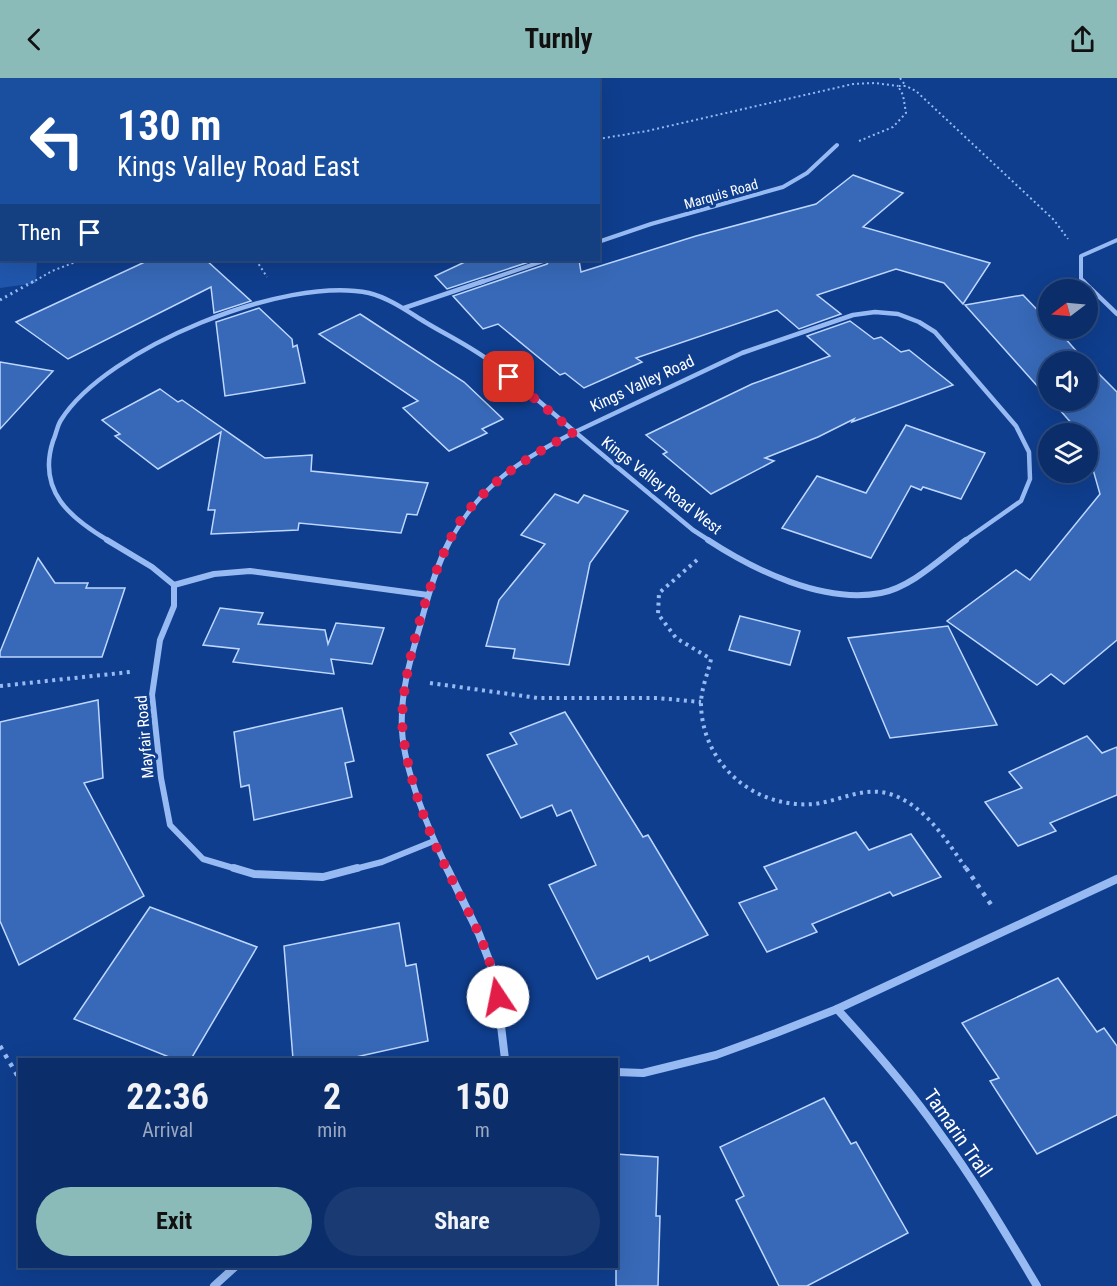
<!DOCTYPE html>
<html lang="en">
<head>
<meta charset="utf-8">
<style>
  :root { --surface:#0b2e6a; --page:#193a72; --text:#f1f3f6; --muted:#9aa8c1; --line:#2b4a7e; --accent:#8bbbb9 }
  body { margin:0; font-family:"Roboto Condensed",sans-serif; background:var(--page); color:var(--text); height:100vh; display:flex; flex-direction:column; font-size:22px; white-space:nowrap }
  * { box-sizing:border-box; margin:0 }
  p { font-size:20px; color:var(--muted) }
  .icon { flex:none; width:33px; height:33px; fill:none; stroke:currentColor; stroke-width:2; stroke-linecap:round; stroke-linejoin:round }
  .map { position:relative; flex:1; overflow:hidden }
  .side { position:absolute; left:18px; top:980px; width:600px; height:210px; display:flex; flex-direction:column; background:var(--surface); border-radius:0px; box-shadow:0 6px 24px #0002,0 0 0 2px var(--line) }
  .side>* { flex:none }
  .banner { position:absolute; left:0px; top:0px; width:600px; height:183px; box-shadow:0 6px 24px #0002,0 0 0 2px var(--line); background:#1a4fa0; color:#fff; overflow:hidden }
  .needle { width:39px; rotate:254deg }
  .controls { position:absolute; left:1038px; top:201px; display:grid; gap:12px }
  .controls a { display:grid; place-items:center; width:60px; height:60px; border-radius:50%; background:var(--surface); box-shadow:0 6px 24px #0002,0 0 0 2px var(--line); font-size:30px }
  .pin { position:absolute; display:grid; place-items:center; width:51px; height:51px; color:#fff; margin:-26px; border-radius:12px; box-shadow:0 3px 9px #0006 }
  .me { position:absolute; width:66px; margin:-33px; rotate:349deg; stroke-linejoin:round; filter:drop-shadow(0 0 4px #0008) }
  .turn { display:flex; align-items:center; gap:21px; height:126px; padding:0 18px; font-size:27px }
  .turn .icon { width:78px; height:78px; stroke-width:2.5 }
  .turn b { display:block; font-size:42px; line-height:51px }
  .then { display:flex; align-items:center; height:57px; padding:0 18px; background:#0003; gap:12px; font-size:22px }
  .eta { display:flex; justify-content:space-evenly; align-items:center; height:102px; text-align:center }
  .eta b { font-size:36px; font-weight:700; line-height:42px }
  .cta { display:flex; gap:12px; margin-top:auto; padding:12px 18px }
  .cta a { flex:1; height:69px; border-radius:36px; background:var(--accent); color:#111; font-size:24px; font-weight:700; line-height:69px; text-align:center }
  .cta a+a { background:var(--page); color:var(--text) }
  header { display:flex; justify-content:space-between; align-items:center; height:78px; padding:0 18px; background:var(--accent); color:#111; font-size:27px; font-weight:700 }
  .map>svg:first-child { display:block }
  .green { fill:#2057ad }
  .building { fill:#3769b8; stroke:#bed7fe; stroke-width:1.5 }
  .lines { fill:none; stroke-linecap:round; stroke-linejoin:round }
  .path-far3 { stroke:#97baf3; stroke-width:2; stroke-dasharray:2 3; stroke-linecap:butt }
  .path-far2 { stroke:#97baf3; stroke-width:3; stroke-dasharray:2 4; stroke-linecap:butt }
  .path-far1 { stroke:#97baf3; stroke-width:4; stroke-dasharray:3 4.5; stroke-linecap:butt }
  .path { stroke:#97baf3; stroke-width:4.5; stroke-dasharray:4 6; stroke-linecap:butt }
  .minor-far3 { stroke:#97baf3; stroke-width:4 }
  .minor-far2 { stroke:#97baf3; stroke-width:4.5 }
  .minor-far1 { stroke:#97baf3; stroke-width:6 }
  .minor { stroke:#97baf3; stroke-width:8 }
  .route { stroke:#e11d48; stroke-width:10; stroke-dasharray:0 18 }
  .labels { text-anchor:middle; stroke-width:6; stroke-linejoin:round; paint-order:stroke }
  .far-street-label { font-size:14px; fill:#fff; stroke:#0f3e8e }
  .street-label { font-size:16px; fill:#fff; stroke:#0f3e8e }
  .near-street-label { font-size:20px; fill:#fff; stroke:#0f3e8e }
</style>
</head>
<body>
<header><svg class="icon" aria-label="back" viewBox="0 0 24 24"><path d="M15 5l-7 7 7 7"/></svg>Turnly<svg class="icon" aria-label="share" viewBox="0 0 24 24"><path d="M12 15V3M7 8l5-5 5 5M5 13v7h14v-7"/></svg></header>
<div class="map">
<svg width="1117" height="1208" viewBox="0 0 1117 1208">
  <rect width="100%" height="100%" fill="#0f3e8e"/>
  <path class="green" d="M0,0L88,1L2,2V182H37L36,205L0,210Z"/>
  <g class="building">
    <path d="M853,97L903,115L863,149L990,185L963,226L944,205L896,191L817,217L841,236L799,251L777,232L636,280L642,284L584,310L565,295L560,297L498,246L483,251L453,218L547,186L550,182H579L581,194L696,158L816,126Z"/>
    <path d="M149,182H206L251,223L214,235L211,209L68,281L16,244Z"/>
    <path d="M469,182H535L447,211L435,198Z"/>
    <path d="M1023,217L1048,243V250H1056L1086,284H1048V320L965,227Z"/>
    <path d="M259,230L292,261L293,269L297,267L305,305L225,318L216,244Z"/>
    <path d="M360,236L464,304L503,341L482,351L487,355L449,373L403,330L418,323L319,256Z"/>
    <path d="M850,243L874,261L881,259L901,274L909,272L953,307L852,344L854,341L818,359L765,380L774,383L711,416L663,376L667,374L646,357L752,306L830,278L807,258Z"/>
    <path d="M0,284L53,293L0,351Z"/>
    <path d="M1088,285L1117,314V562L1064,606L1051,596L1037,607L947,543L1016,492L1030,502L1100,416L1088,374V356H1081L1051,322H1088Z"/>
    <path d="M160,311L178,324L182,322L265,380L312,377L311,393L428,405L417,437L407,436L401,455L299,445L298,452L211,456L215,432H208L221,354L158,391L115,358L120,356L102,342Z"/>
    <path d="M906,347L985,375L961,421L923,409L921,412L911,408L871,480L782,450L817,398L866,415Z"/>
    <path d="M555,416L578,425L584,417L628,433L590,485L569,587L513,580L515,571L486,568L499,522L545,466L521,457Z"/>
    <path d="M38,480L55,505H88L86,510H125L102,579H0V574Z"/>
    <path d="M220,530L263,535L258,546L325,552L328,566L336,545L384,550L372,586L331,581L334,596L233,584L239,571L203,567Z"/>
    <path d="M740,538L800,553L790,587L729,572Z"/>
    <path d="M948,548L997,647L890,660L848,560Z"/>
    <path d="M98,622L103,700L84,705L144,818L19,887L0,843V644Z"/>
    <path d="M342,630L354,683L345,685L352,719L254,742L249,707L241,709L234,654Z"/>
    <path d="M565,634L643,759L648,757L708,857L650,883L648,878L597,901L549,807L596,787L571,732L557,738L552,727L521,740L487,677L517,666L510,655Z"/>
    <path d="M1087,658L1102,675L1117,669V717L1050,745L1056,753L1018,768L985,724L1022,710L1009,694Z"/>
    <path d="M856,754L869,772L911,756L941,799L893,818L890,814L812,846L817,854L767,874L739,825L777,811L764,789Z"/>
    <path d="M150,829L257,869L191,981H174L74,941Z"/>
    <path d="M399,845L406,888L416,886L428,963L347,981H293L284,868Z"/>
    <path d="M1058,900L1097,954L1104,950L1117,968V1037L1037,1076L990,1003L999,1000L962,945Z"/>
    <path d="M824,1020L851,1066L856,1064L908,1155L807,1208H779L736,1122L744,1118L720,1069Z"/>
    <path d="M616,1076L658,1079L656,1138H660L658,1208H616Z"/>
  </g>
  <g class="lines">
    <g class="path-far3">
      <path d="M900,0L905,7"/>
      <path d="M598,61L647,53L853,6L875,5L898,8"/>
      <path d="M859,63L893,49L906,35L903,17L898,8H906L916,13L1054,142L1068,161"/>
      <path d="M256,182L267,199"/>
      <path d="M31,205L52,193L81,182"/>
    </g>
    <path class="path-far2" d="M0,222L34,203"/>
    <g class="path-far1">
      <path d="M697,482L659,515L658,536L676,560L711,581C708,595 701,611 701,626C702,686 754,731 814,726C840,723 863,708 890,716C925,727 947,763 967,792"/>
      <path d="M430,605L538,620H657L701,624"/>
      <path d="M0,608L130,594"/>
    </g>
    <g class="path">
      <path d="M966,790L994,831"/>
      <path d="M0,968L20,1002"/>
    </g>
    <g class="minor-far3">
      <path d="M598,164L651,146L783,109L807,95L837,67"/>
      <path d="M479,205L546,182"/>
      <path d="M1085,205L1081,201V178L1117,162"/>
    </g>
    <g class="minor-far2">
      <path d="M1083,203L1117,236"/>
      <path d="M404,230L484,203"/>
      <path d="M575,354L693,452L710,463"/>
      <path d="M575,354L742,275L853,237L875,234L898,236L919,244L935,254L1016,348L1029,374L1030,401L1021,423L964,463"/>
      <path d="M109,463C70,440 37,413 53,363C56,357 57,348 61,342C106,270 286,197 369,215C389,220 407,233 425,244C448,258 474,270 495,287C522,308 548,331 575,354"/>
      <path d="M450,463C480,407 520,382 575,354"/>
    </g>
    <g class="minor-far1">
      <path d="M107,462L152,489L174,507"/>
      <path d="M708,462C754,492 823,526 881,515C912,509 941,480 966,462"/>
      <path d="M240,792L203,781L170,747L161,700L152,617L160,562L174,528V507L214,496L250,493L428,517"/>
      <path d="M351,792L382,784L434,763"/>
      <path d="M448,792C430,755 404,693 402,652C400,616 410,582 420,548C428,518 436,489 450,462"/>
    </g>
    <g class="minor">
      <path d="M234,790L254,796L323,799L357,790"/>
      <path d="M447,790L479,856L495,898L505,981"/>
      <path d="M837,931C873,970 908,1010 939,1054C975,1103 1006,1156 1037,1208"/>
      <path d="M616,994L643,995L716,977L776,955L837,931L1117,801"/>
      <path d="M214,1208L236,1188"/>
    </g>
  </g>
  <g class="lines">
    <path class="route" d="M498,919C490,863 456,815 434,764C420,730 407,692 403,655C396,606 435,474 466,435C496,398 532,377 574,354L509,299"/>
  </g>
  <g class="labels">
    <g class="far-street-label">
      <text transform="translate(721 116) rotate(-16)" y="5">Marquis Road</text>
    </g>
    <g class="street-label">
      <text transform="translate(642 305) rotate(-25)" y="6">Kings Valley Road</text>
      <text transform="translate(662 407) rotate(38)" y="6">Kings Valley Road West</text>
      <text transform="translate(144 659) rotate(-95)" y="6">Mayfair Road</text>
    </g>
    <g class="near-street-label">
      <text transform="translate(958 1055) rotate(55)" y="7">Tamarin Trail</text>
    </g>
  </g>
</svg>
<div class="controls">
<a><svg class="needle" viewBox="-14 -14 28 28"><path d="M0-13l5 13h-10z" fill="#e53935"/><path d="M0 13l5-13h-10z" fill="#9aa8c1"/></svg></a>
<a><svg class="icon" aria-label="sound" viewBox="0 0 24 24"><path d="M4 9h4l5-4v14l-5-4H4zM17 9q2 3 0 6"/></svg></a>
<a><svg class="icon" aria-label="layers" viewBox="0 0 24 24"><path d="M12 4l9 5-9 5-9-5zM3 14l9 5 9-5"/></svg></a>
</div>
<div class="pin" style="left:509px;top:299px;background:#d93025"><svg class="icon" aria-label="arrive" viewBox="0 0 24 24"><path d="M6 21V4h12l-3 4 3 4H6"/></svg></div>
<svg class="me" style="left:498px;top:919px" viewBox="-20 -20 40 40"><circle r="19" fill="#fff"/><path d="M0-13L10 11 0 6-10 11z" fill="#e11d48"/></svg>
<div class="banner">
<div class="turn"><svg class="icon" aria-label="left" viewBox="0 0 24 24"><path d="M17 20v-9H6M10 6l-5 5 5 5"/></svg><div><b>130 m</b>Kings Valley Road East</div></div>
<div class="then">Then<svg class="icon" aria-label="arrive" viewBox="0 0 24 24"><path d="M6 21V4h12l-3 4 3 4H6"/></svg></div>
</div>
<section class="side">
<div class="eta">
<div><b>22:36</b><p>Arrival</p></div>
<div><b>2</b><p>min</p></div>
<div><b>150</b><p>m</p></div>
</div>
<div class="cta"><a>Exit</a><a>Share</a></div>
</section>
</div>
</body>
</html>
